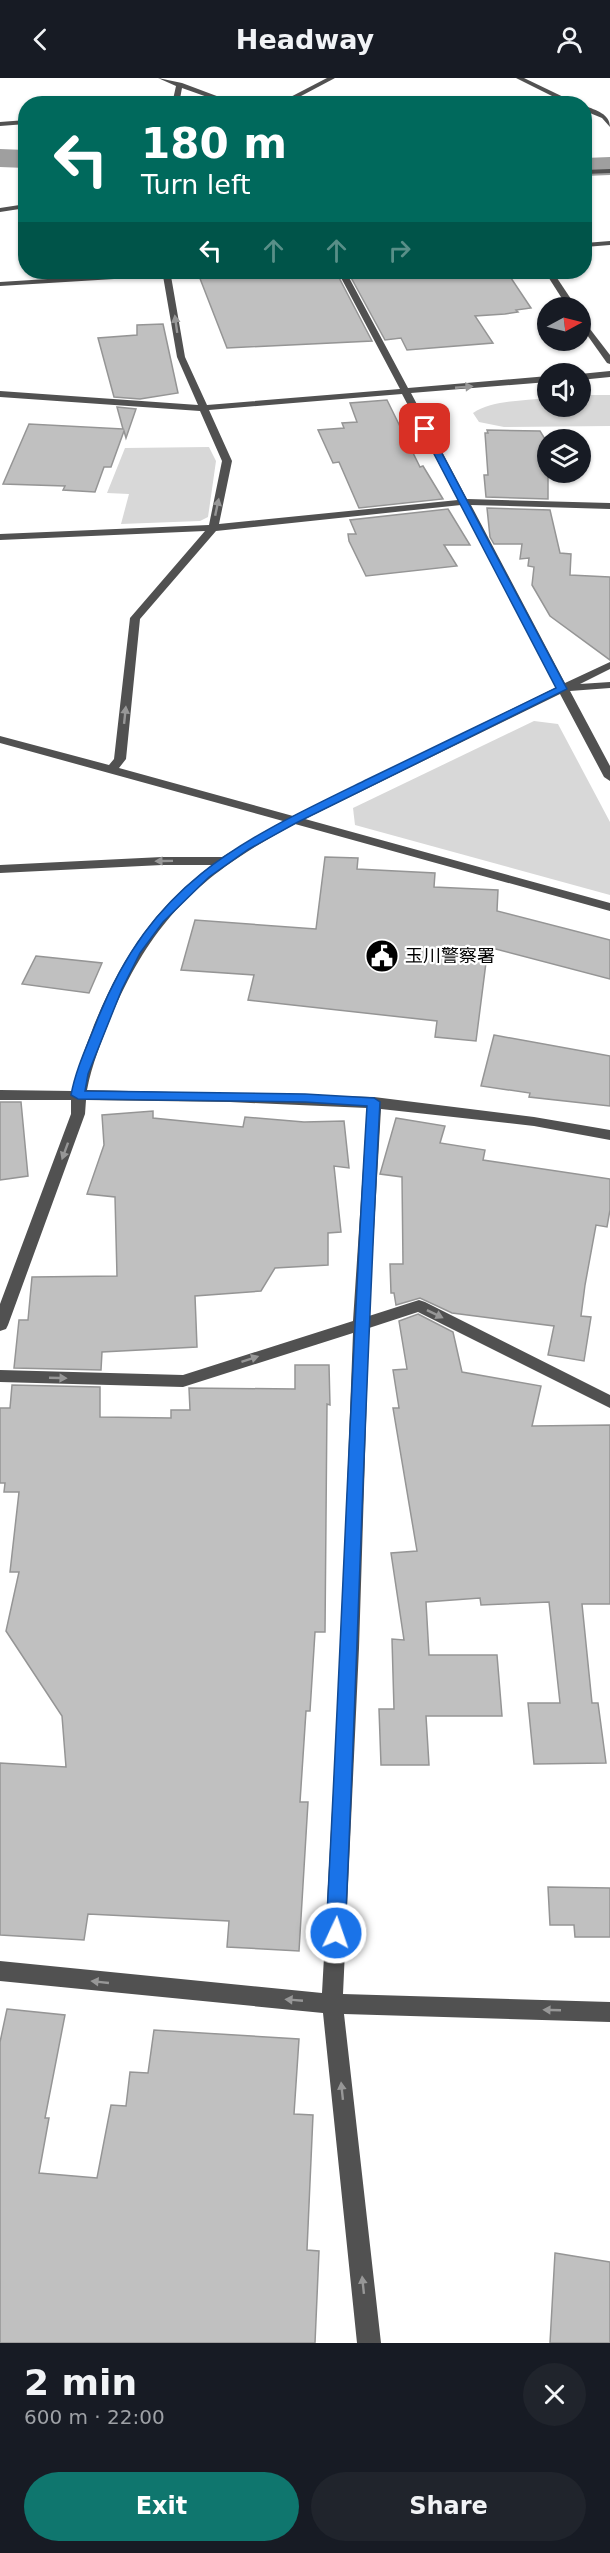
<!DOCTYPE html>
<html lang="en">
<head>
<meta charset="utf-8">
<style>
  :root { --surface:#171b24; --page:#20242c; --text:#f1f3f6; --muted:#9ea1a6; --accent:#0f766e }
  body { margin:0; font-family:"DejaVu Sans","Noto Sans JP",sans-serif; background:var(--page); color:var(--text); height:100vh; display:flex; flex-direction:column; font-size:22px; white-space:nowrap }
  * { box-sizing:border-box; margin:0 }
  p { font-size:20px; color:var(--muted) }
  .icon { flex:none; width:33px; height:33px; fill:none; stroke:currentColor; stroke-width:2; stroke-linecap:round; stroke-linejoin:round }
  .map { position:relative; height:2265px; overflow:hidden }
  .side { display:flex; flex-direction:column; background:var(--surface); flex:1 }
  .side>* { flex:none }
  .hud { position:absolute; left:18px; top:18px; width:574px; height:183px; border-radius:24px; box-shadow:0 2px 4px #0004; background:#00695c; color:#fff; overflow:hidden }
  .needle { width:39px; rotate:83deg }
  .buttons { position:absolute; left:537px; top:219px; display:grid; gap:12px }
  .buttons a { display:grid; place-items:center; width:54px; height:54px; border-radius:50%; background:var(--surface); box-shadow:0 2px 4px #0004; font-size:30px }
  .pin { position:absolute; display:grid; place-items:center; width:51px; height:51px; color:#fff; margin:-26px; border-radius:12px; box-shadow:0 3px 9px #0006 }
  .me { position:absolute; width:66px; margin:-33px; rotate:3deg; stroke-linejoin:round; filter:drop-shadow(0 0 4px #0008) }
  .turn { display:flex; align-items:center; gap:21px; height:126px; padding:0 24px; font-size:27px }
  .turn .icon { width:78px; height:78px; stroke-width:2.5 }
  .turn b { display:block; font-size:42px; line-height:51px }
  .lanes { display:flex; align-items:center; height:57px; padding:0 24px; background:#0003; justify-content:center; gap:30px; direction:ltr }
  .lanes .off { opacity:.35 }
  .round { display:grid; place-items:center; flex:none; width:63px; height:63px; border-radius:32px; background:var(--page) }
  .head { display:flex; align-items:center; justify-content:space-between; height:102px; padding:0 24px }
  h1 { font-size:36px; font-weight:600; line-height:45px }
  .action { display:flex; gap:12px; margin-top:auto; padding:12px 24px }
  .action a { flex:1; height:69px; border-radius:36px; background:var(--accent); color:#fff; font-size:24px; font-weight:600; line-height:69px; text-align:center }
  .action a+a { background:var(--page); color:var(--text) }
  header { display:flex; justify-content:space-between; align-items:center; height:78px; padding:0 24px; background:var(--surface); font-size:27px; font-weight:600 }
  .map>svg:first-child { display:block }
  .green { fill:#d8d8d8 }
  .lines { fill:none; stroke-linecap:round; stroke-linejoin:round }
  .river { fill:#9f9f9f; fill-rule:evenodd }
  .building { fill:#c0c0c0; stroke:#959595; stroke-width:1.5 }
  .minor { fill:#515151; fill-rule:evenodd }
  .oneway { fill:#979797 }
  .route { fill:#1a73e8; stroke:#114b97; stroke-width:1.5 }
  .labels { text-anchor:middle; stroke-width:4.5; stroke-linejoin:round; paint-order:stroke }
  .poi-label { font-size:18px; fill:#000; stroke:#fff; text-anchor:start }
</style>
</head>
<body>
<header><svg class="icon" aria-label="back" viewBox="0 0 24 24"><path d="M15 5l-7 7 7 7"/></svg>Headway<svg class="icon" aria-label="person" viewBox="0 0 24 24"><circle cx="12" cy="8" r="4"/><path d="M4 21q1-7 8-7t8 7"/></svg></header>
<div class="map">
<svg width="610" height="2265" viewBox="0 0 610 2265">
  <rect width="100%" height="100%" fill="#fff"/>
  <g class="green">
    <path d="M581,317H610V348L504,349L479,344L473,335C493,322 524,323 547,320L548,328H580Z"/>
    <path d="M209,369L216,383L208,439L200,443L121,446L129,416L107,415L125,370Z"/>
    <path d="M534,643L558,646L610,744V817L355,747L353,730Z"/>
  </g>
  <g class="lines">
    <g class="river">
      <path d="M0,71L26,72V90L0,89Z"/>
      <path d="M610,79V97L585,98V80Z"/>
    </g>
  </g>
  <g class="building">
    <path d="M265,194H336L372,263L227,270L199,198Z"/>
    <path d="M348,194H499L502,197H509L531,230L516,232L518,234L505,236L475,238L493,265L407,272L401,260L385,262Z"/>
    <path d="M163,246L178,315L140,321L114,319L98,260L137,257V247Z"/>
    <path d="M387,322L420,389L423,388L443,421L359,430L339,384L333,385L318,352L344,350L342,345L357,344L350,325Z"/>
    <path d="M117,329L136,331L126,360L124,353L111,389H104L95,414L63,412L65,408L3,406L29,346L123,351Z"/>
    <path d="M487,352L540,353L548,366V421L486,419L484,397H488L485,355H488Z"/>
    <path d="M487,430L550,432L560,475L571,476L570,497L610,499V582L550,538L532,507L534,489L528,488L529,480L520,481L522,466H494L490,459Z"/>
    <path d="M448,431L470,467H444L457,488L366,498L349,463L348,456H356L350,442Z"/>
    <path d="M325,779L358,780L357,791L435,795L434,809L498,812L497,833L610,862V901L488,869L476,963L435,959L437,943L248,922L254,897L181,892L195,842L316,851Z"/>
    <path d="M36,878L102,885L89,915L22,906Z"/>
    <path d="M494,957L610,978V1028L529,1019L530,1015L481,1008Z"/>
    <path d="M0,1024H21L28,1098L0,1102Z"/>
    <path d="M153,1033V1040L243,1049L245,1039L304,1044L344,1043L349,1090L334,1088L341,1154L328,1155V1187L275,1190L261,1213L195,1218L197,1269L102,1274L101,1292L14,1290L19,1242H28L32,1199L117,1198L115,1119L87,1116L104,1067L102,1037Z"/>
    <path d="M396,1040L445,1048L440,1065L485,1072L483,1082L610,1101V1132L607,1149L596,1147L585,1207L581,1238L591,1239L584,1283L548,1277L554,1248L452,1235L420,1220L396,1227L394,1215H391L390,1186H403L402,1099L380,1096Z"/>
    <path d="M418,1236L453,1254L462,1294L541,1308L532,1348L610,1347V1526H582L592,1625H598L606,1685L534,1686L528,1625H560L549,1524L481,1527L480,1520L426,1524L429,1577H497L502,1638H426L429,1687H381L379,1631H394L392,1561L404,1562L391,1475L417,1473L393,1330H399L393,1292L407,1291L399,1243Z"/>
    <path d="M295,1287H329L330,1327L327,1326L325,1554H315L310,1633H306L300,1724H308L299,1873L227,1869L229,1843L88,1836L84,1862L0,1857V1685L66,1689L62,1638L6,1553L19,1494H10L19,1414H4L5,1405H0V1330H10L12,1307L100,1309V1339L171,1340V1332H190L189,1310L295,1311Z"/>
    <path d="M548,1809L610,1810V1859H575L574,1847H550Z"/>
    <path d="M7,1931L65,1937L45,2040H49L39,2095L97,2100L111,2027L126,2028L130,1994L148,1995L154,1952L299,1961L294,2036L313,2037L307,2172L319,2173L315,2265H0V1964Z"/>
    <path d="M555,2175L610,2184V2265H550Z"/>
  </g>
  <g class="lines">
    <g class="minor">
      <path d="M158,0L182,5L238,26H227L182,10L179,26H172L176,8Z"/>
      <path d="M327,0H335L286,26H277Z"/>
      <path d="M516,0H524L578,26H568Z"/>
      <path d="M585,28C596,32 610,36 610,49L602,40L585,33Z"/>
      <path d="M26,42V46L0,48V44Z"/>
      <path d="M610,91V95L585,96V92Z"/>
      <path d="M26,126V130L0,134V130Z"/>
      <path d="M610,163V167L585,169V165Z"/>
      <path d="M158,194H192L171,198L185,279L207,327L400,311L338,194H346L408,310L548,298V304L411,315L467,421L610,425V431L471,427L565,605L610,584V591L580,606L610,604V610L570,613L610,688V703L604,699L560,616L305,741L610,825V833L295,746C202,796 153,840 111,939C102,962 92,986 87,1012L374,1019L534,1039L610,1052V1062L534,1048L381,1031L369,1238L419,1222L425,1224L610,1317V1330L418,1234L369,1250L359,1570L343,1916L610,1924V1944L344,1936L381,2265H357L323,1935L0,1903V1883L322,1915L341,1570L353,1255L183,1309L0,1304V1292L183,1297L353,1243L367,1030L230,1024L86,1022L85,1036L8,1247L6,1251L0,1253V1226L71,1036V1022H0V1012L72,1013C77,990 86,969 94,947C122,880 153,831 212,787H162L0,795V787L162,779H222L283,743L0,665V658L109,687L114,681L130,540L205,453L0,462V456L209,447L222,383L200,333L0,319V313L198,327L177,279L163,198L0,208V204ZM402,316L458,422L219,446L232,383L209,332ZM461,427L557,609L293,738L119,690L126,681L140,541L216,453Z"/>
      <path d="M545,194H553L577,230H568Z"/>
      <path d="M580,238L610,277V286L607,285L580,247Z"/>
      <path d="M610,293V299L580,302V296Z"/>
    </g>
  </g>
  <defs><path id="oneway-solid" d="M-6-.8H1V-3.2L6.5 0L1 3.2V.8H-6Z" transform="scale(1.5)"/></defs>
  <g class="oneway">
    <use href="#oneway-solid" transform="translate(176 246) rotate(-98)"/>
    <use href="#oneway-solid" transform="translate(464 309) rotate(-5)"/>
    <use href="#oneway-solid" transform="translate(217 429) rotate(-78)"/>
    <use href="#oneway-solid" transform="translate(125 637) rotate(-84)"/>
    <use href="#oneway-solid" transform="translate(164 783) rotate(179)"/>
    <use href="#oneway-solid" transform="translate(65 1073) rotate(110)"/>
    <use href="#oneway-solid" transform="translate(435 1236) rotate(26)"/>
    <use href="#oneway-solid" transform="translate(250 1281) rotate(-18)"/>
    <use href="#oneway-solid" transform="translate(58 1300) rotate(2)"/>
    <use href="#oneway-solid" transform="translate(100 1904) rotate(-174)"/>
    <use href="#oneway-solid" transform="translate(294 1922) rotate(-175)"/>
    <use href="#oneway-solid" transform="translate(552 1932) rotate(-178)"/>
    <use href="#oneway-solid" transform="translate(342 2013) rotate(-96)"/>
    <use href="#oneway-solid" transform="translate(363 2207) rotate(-96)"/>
  </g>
  <path class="route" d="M425,348L429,351L567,611L296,745L249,771L209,799L163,844L140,875L122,911L88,996L85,1013L305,1016L374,1020L380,1024C365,1301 358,1578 345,1855L342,1861L336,1863L329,1861L326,1855C341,1579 350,1303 367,1028L305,1024L78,1021L71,1017C76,990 88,966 98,940C154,801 241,763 368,701C431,671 493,640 556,610L421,351Z"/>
  <defs>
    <symbol id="civic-disc" viewBox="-11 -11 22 22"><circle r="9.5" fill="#000" stroke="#fff"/><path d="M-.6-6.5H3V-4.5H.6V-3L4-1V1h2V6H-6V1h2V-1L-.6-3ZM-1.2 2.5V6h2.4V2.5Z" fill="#fff"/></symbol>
  </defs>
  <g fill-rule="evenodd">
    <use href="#civic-disc" x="363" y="859" width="38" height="38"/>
  </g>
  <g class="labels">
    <g class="poi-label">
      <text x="405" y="884">玉川警察署</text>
    </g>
  </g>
</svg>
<div class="buttons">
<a><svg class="needle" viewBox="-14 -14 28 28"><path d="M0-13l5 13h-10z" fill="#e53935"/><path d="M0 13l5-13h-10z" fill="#9ea1a6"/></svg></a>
<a><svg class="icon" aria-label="sound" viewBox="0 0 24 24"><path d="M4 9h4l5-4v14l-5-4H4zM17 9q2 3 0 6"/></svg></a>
<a><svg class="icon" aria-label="layers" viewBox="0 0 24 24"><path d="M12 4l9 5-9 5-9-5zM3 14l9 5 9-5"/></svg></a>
</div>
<div class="pin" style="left:425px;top:351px;background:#d93025"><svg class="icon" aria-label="arrive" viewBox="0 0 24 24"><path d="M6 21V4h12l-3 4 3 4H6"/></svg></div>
<svg class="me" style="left:336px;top:1855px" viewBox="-20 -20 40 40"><circle r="17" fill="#1a73e8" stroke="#fff" stroke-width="3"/><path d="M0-11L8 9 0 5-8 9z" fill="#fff"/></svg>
<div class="hud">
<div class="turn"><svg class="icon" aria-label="left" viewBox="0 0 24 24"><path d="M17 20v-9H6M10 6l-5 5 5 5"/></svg><div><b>180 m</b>Turn left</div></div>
<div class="lanes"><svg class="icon" aria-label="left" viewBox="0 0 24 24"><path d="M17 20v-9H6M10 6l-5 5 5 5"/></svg><svg class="icon off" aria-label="ahead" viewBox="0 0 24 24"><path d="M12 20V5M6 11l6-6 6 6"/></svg><svg class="icon off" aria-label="ahead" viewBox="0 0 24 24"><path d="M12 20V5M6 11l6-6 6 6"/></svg><svg class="icon off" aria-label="right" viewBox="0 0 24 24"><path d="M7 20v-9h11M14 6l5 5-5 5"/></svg></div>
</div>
</div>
<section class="side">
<div class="head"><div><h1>2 min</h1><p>600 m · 22:00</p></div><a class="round"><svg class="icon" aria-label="close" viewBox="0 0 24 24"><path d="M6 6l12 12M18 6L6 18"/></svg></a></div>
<div class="action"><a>Exit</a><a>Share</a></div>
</section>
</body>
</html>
